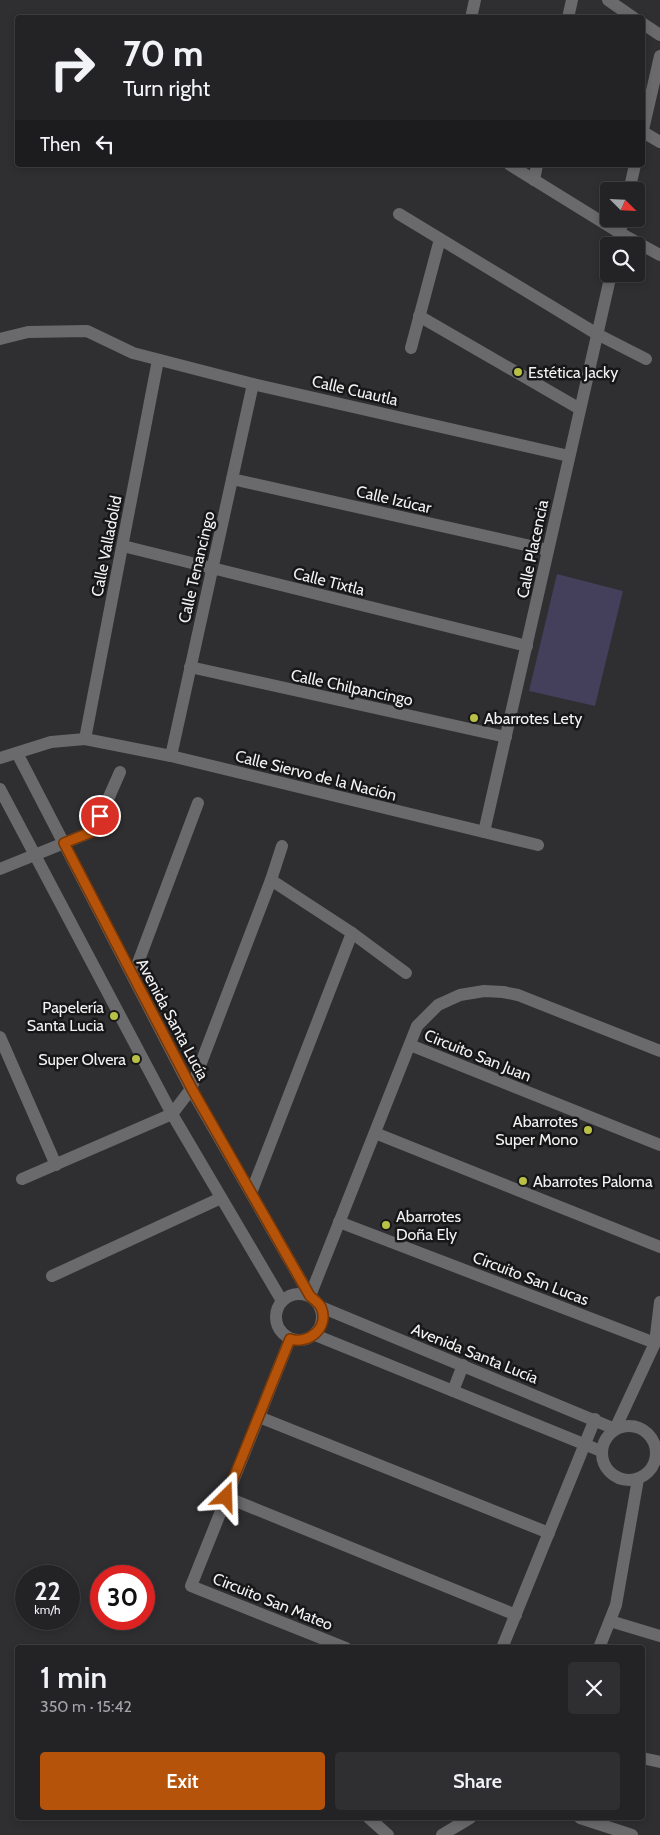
<!DOCTYPE html>
<html lang="en">
<head>
<meta charset="utf-8">
<style>
  :root { --surface:#232225; --page:#2f2f32; --text:#f1f3f6; --muted:#a3a4a7; --line:#403f42; --accent:#b45309 }
  body { margin:0; font-family:Cabin,sans-serif; background:var(--page); color:var(--text); height:100vh; display:flex; flex-direction:column; font-size:19px; white-space:nowrap }
  * { box-sizing:border-box; margin:0 }
  p { font-size:16px; color:var(--muted) }
  .icon { flex:none; width:28px; height:28px; fill:none; stroke:currentColor; stroke-width:2; stroke-linecap:round; stroke-linejoin:round }
  .map { position:relative; flex:1; overflow:hidden }
  .side { position:absolute; left:15px; top:1645px; width:630px; height:175px; display:flex; flex-direction:column; background:var(--surface); border-radius:5px; box-shadow:0 2px 8px #0003,0 0 0 1px var(--line) }
  .side>* { flex:none }
  .banner { position:absolute; left:15px; top:15px; width:630px; height:152px; border-radius:5px; box-shadow:0 2px 8px #0003,0 0 0 1px var(--line); background:#232225; color:var(--text); overflow:hidden }
  .needle { width:32px; rotate:114deg }
  .controls { position:absolute; left:600px; top:182px; display:grid; gap:10px }
  .controls a { display:grid; place-items:center; width:45px; height:45px; border-radius:5px; background:var(--surface); box-shadow:0 2px 8px #0003,0 0 0 1px var(--line); font-size:25px }
  .speed { position:absolute; left:15px; top:1565px; display:flex; gap:10px; font-size:25px; font-weight:700; text-align:center }
  .speed>* { display:grid; place-content:center; width:65px; height:65px; border-radius:50%; background:var(--surface); box-shadow:0 2px 8px #0003,0 0 0 1px var(--line); line-height:1 }
  .speed small { font-size:12px; font-weight:400 }
  .speed .limit { border:8px solid #d22; background:#fff; color:#111 }
  .pin { position:absolute; display:grid; place-items:center; width:42px; height:42px; color:#fff; margin:-21px; border:2px solid #fff; border-radius:50%; box-shadow:0 1px 5px #0007 }
  .me { position:absolute; width:55px; margin:-28px; rotate:22deg; stroke-linejoin:round; filter:drop-shadow(0 0 4px #0008) }
  .turn { display:flex; align-items:center; gap:18px; height:105px; padding:0 25px; font-size:22px }
  .turn .icon { width:65px; height:65px; stroke-width:2.5 }
  .turn b { display:block; font-size:35px; line-height:42px }
  .then { display:flex; align-items:center; height:48px; padding:0 25px; background:#0003; gap:10px; font-size:19px }
  .round { display:grid; place-items:center; flex:none; width:52px; height:52px; border-radius:5px; background:var(--page) }
  .overview { display:flex; align-items:center; justify-content:space-between; height:85px; padding:0 25px }
  h1 { font-size:30px; font-weight:600; line-height:38px }
  .action { display:flex; gap:10px; margin-top:auto; padding:10px 25px }
  .action a { flex:1; height:58px; border-radius:5px; background:var(--accent); color:#fff; font-size:20px; font-weight:600; line-height:58px; text-align:center }
  .action a+a { background:var(--page); color:var(--text) }
  .map>svg:first-child { display:block }
  .green { fill:#443f5a }
  .lines { fill:none; stroke-linecap:round; stroke-linejoin:round }
  .minor { stroke:#6a696b; stroke-width:12 }
  .route-casing { stroke:#753606; stroke-width:12 }
  .route { stroke:#b45309; stroke-width:9 }
  .poi-dot { fill:#b9c046; stroke:#171718; stroke-width:2 }
  .labels { text-anchor:middle; stroke-width:5; stroke-linejoin:round; paint-order:stroke }
  .poi-label { font-size:16px; fill:#f2f1f3; stroke:#171718; text-anchor:start }
  .street-label { font-size:16px; fill:#f2f1f3; stroke:#171718 }
</style>
</head>
<body>
<div class="map">
<svg width="660" height="1835" viewBox="0 0 660 1835">
  <rect width="100%" height="100%" fill="#2f2e31"/>
  <path class="green" d="M557,574L623,591L595,706L529,691Z"/>
  <g class="lines">
    <g class="minor">
      <path d="M608,0L634,18"/>
      <path d="M471,18L475,0"/>
      <path d="M568,18L572,0"/>
      <path d="M642,23L660,35"/>
      <path d="M643,132L660,142"/>
      <path d="M642,134L660,56"/>
      <path d="M510,165L620,233L660,255"/>
      <path d="M534,180L537,165"/>
      <path d="M629,191L635,165"/>
      <path d="M399,214L597,334L646,359"/>
      <path d="M617,246L623,219"/>
      <path d="M419,316L580,409"/>
      <path d="M0,339L28,332L87,331L133,353L253,384L569,456"/>
      <path d="M411,348L440,239"/>
      <path d="M232,479L548,550"/>
      <path d="M123,546L527,646"/>
      <path d="M190,667L506,737"/>
      <path d="M85,739L158,360"/>
      <path d="M17,753L191,1089L310,1296"/>
      <path d="M171,756L253,384"/>
      <path d="M0,758L51,742L85,739L171,756L538,845"/>
      <path d="M0,789L172,1114L282,1301"/>
      <path d="M484,832L611,274"/>
      <path d="M0,869L94,831L120,772"/>
      <path d="M271,880L352,933L406,973"/>
      <path d="M133,976L198,803"/>
      <path d="M0,1037L56,1165"/>
      <path d="M410,1045L660,1145"/>
      <path d="M375,1133L660,1247"/>
      <path d="M22,1179L172,1114L191,1089L271,880L282,846"/>
      <path d="M251,1193L352,933"/>
      <path d="M339,1222L655,1343"/>
      <path d="M52,1276L221,1198"/>
      <circle cx="299" cy="1317" r="23"/>
      <path d="M310,1296L417,1026L438,1005L460,995L484,991L503,992L518,995L660,1051"/>
      <path d="M321,1307L615,1429L655,1343L660,1302"/>
      <path d="M315,1335L601,1451"/>
      <path d="M290,1339L191,1586L346,1648"/>
      <path d="M453,1391L463,1365"/>
      <path d="M259,1417L549,1533"/>
      <circle cx="629" cy="1453" r="27"/>
      <path d="M226,1497L516,1615"/>
      <path d="M610,1621L660,1636"/>
      <path d="M502,1648L595,1419"/>
      <path d="M599,1648L616,1605L638,1479"/>
      <path d="M642,1758L660,1762"/>
      <path d="M369,1818L388,1835"/>
      <path d="M580,1818L632,1835"/>
      <path d="M442,1835L470,1818"/>
    </g>
  </g>
  <g class="lines">
    <defs>
      <path id="route" d="M100,816L94,831L64,843L192,1089L310,1296C313,1299 319,1303 321,1307C330,1328 308,1345 290,1339L226,1497"/>
    </defs>
    <use href="#route" class="route-casing"/>
    <use href="#route" class="route"/>
  </g>
  <g class="poi-dot">
    <circle cx="518" cy="372" r="5"/>
    <circle cx="474" cy="718" r="5"/>
    <circle cx="114" cy="1016" r="5"/>
    <circle cx="136" cy="1059" r="5"/>
    <circle cx="588" cy="1130" r="5"/>
    <circle cx="523" cy="1181" r="5"/>
    <circle cx="386" cy="1225" r="5"/>
  </g>
  <g class="labels">
    <g class="poi-label">
      <text x="528" y="378">Estética Jacky</text>
      <text x="484" y="724">Abarrotes Lety</text>
      <text x="104" y="1013" text-anchor="end">Papelería<tspan x="104" dy="18">Santa Lucia</tspan></text>
      <text x="126" y="1065" text-anchor="end">Super Olvera</text>
      <text x="578" y="1127" text-anchor="end">Abarrotes<tspan x="578" dy="18">Super Mono</tspan></text>
      <text x="533" y="1187">Abarrotes Paloma</text>
      <text x="396" y="1222">Abarrotes<tspan x="396" dy="18">Doña Ely</tspan></text>
    </g>
    <g class="street-label">
      <text transform="translate(355 390) rotate(13)" y="6">Calle Cuautla</text>
      <text transform="translate(394 499) rotate(13)" y="6">Calle Izúcar</text>
      <text transform="translate(106 546) rotate(-79)" y="6">Calle Valladolid</text>
      <text transform="translate(532 549) rotate(-78)" y="6">Calle Placencia</text>
      <text transform="translate(196 567) rotate(-77)" y="6">Calle Tenancingo</text>
      <text transform="translate(329 581) rotate(14)" y="6">Calle Tixtla</text>
      <text transform="translate(352 687) rotate(12)" y="6">Calle Chilpancingo</text>
      <text transform="translate(316 775) rotate(14)" y="6">Calle Siervo de la Nación</text>
      <text transform="translate(173 1019) rotate(62)" y="6">Avenida Santa Lucía</text>
      <text transform="translate(478 1055) rotate(22)" y="6">Circuito San Juan</text>
      <text transform="translate(531 1278) rotate(21)" y="6">Circuito San Lucas</text>
      <text transform="translate(475 1353) rotate(22)" y="6">Avenida Santa Lucía</text>
      <text transform="translate(273 1601) rotate(22)" y="6">Circuito San Mateo</text>
    </g>
  </g>
</svg>
<div class="controls">
<a><svg class="needle" viewBox="-14 -14 28 28"><path d="M0-13l5 13h-10z" fill="#e53935"/><path d="M0 13l5-13h-10z" fill="#a3a4a7"/></svg></a>
<a><svg class="icon" aria-label="search" viewBox="0 0 24 24"><circle cx="10" cy="10" r="6"/><path d="M15 15l6 6"/></svg></a>
</div>
<div class="speed"><div>22<small>km/h</small></div><div class="limit">30</div></div>
<div class="pin" style="left:100px;top:816px;background:#d93025"><svg class="icon" aria-label="arrive" viewBox="0 0 24 24"><path d="M6 21V4h12l-3 4 3 4H6"/></svg></div>
<svg class="me" style="left:226px;top:1497px" viewBox="-20 -20 40 40"><path d="M0-17L14 15 0 8-14 15z" fill="#b45309" stroke="#fff" stroke-width="4"/></svg>
<div class="banner">
<div class="turn"><svg class="icon" aria-label="right" viewBox="0 0 24 24"><path d="M7 20v-9h11M14 6l5 5-5 5"/></svg><div><b>70 m</b>Turn right</div></div>
<div class="then">Then<svg class="icon" aria-label="left" viewBox="0 0 24 24"><path d="M17 20v-9H6M10 6l-5 5 5 5"/></svg></div>
</div>
<section class="side">
<div class="overview"><div><h1>1 min</h1><p>350 m · 15:42</p></div><a class="round"><svg class="icon" aria-label="close" viewBox="0 0 24 24"><path d="M6 6l12 12M18 6L6 18"/></svg></a></div>
<div class="action"><a>Exit</a><a>Share</a></div>
</section>
</div>
</body>
</html>
